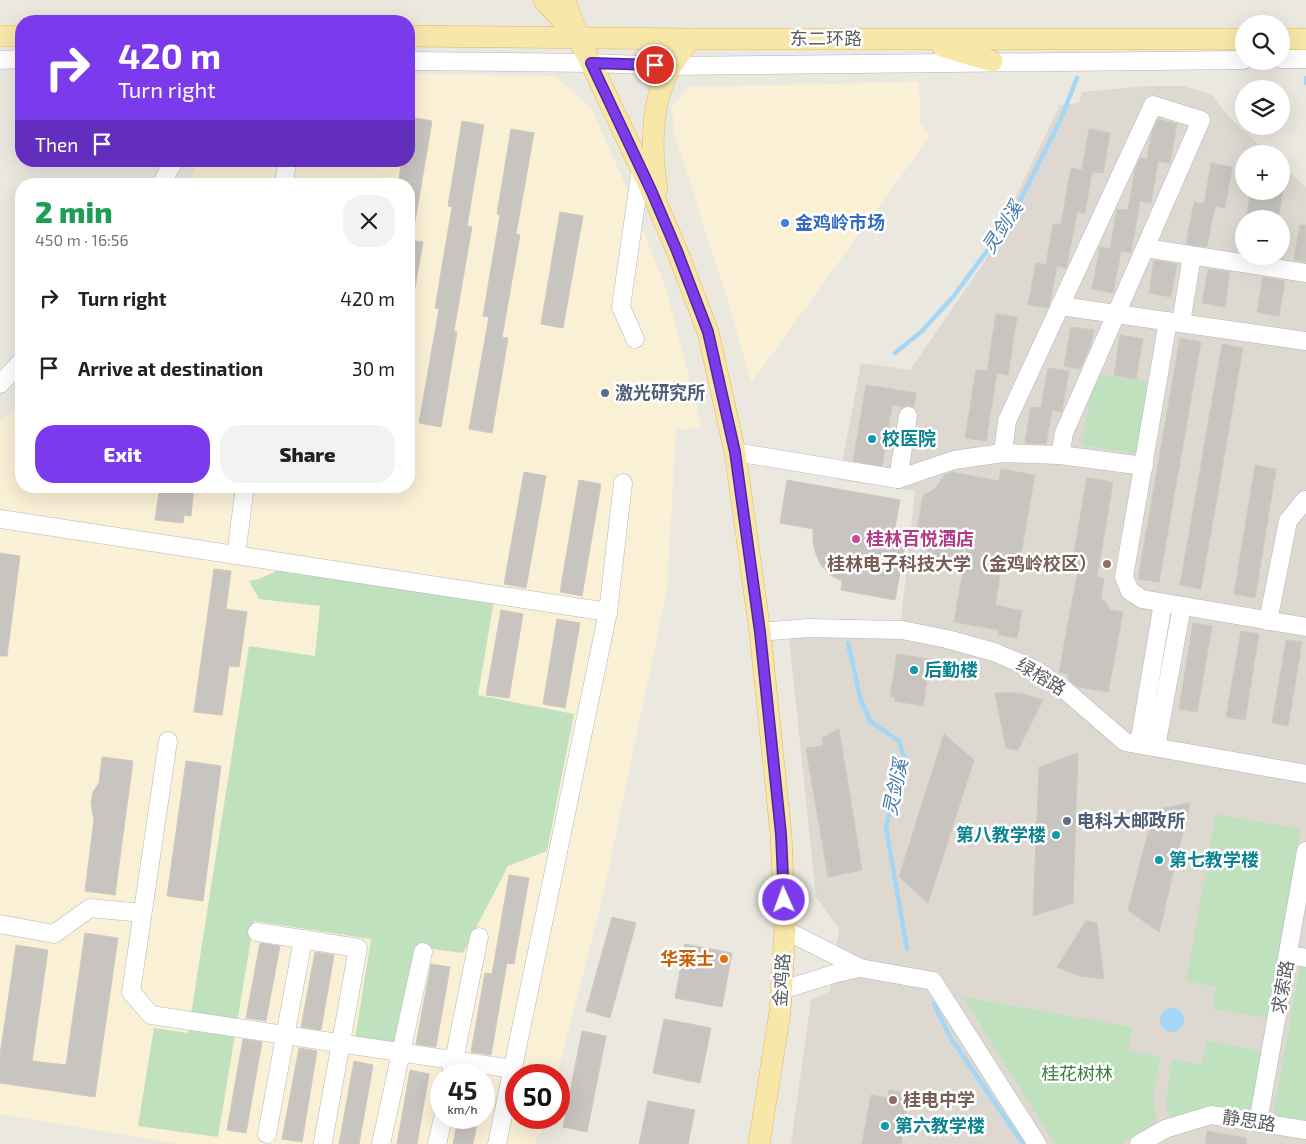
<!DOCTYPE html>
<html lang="en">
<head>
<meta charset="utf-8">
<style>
  :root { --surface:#fff; --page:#f2f2f2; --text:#202124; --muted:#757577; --accent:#7c3aed }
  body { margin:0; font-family:"Exo 2","Noto Sans SC",sans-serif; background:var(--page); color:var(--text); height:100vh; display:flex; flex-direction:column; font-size:19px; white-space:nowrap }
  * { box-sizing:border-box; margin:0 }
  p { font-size:16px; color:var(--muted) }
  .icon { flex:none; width:28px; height:28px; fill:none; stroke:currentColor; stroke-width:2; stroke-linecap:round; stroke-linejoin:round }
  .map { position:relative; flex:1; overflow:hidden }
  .details { position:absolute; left:15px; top:178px; width:400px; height:315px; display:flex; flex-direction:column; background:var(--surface); border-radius:20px; box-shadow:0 5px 20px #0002 }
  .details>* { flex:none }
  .top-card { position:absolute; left:15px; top:15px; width:400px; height:152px; border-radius:20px; box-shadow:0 5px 20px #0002; background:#7c3aed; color:#fff; overflow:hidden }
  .fabs { position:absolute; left:1235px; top:15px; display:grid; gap:10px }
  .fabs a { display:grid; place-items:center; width:55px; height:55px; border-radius:50%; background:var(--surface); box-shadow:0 5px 20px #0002; font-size:25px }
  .speed { position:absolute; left:430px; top:1064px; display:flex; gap:10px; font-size:25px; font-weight:700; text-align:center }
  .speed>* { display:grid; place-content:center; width:65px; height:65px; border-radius:50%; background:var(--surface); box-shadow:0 5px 20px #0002; line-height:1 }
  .speed small { font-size:12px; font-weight:400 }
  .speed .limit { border:8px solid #d22; background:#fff; color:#111 }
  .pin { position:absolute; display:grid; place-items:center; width:42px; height:42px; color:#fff; margin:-21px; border:2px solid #fff; border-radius:50%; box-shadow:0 1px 5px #0007 }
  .me { position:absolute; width:55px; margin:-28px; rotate:358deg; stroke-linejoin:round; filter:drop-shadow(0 0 4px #0008) }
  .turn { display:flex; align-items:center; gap:18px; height:105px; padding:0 20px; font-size:22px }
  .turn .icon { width:65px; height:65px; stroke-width:2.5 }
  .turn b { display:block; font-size:35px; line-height:42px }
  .then { display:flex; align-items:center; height:48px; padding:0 20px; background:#0003; gap:10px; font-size:19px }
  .round { display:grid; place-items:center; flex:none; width:52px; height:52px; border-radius:20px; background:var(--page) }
  .head { display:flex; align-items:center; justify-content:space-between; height:85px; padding:0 20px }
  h1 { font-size:30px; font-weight:800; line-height:38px; color:#1e9e55 }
  .button { display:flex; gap:10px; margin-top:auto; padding:10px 20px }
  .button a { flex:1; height:58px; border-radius:20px; background:var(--accent); color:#fff; font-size:20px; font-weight:800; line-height:58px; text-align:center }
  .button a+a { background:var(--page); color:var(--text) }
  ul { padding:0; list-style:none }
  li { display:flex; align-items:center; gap:15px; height:70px; padding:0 20px }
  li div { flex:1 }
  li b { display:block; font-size:19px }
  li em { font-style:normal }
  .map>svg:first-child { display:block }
  .commercial { fill:#faf0d6; fill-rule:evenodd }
  .education { fill:#ddd9d1; fill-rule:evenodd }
  .green { fill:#c0e1be }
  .water { fill:#a4d7f7 }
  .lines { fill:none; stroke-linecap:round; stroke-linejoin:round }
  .stream { stroke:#a4d7f7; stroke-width:4.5 }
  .building { fill:#c8c4c0; stroke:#cec9bf }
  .minor-casing { stroke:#b3b6ba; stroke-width:19 }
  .major-casing { stroke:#e4b860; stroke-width:22 }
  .minor { stroke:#fff; stroke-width:18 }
  .major { stroke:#f7e7a9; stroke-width:21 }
  .route-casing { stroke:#51269a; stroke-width:12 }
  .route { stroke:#7c3aed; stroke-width:9 }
  .shop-dot { fill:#3f7fe0; stroke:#fff; stroke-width:2 }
  .service-dot { fill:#5c6f8a; stroke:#fff; stroke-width:2 }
  .culture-dot { fill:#0f9aa8; stroke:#fff; stroke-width:2 }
  .hotel-dot { fill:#d1479c; stroke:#fff; stroke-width:2 }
  .education-dot { fill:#8d6e63; stroke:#fff; stroke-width:2 }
  .food-dot { fill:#e8710a; stroke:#fff; stroke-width:2 }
  .labels { text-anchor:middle; stroke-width:5; stroke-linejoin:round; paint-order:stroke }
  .street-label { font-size:18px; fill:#595c60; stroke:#fff }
  .shop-label { font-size:18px; font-weight:bold; fill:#366cbe; stroke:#fff; text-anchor:start }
  .service-label { font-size:18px; font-weight:bold; fill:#4e5e75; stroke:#fff; text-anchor:start }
  .culture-label { font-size:18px; font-weight:bold; fill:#0d838f; stroke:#fff; text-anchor:start }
  .hotel-label { font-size:18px; font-weight:bold; fill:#b23c85; stroke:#fff; text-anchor:start }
  .education-label { font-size:18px; font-weight:bold; fill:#785e54; stroke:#fff; text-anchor:end }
  .food-label { font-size:18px; font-weight:bold; fill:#c56008; stroke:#fff; text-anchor:end }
  .park-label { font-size:18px; fill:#3b7d3b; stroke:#fff }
  .water-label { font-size:19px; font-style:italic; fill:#4478a6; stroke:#fff }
</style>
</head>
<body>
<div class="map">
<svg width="1306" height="1144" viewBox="0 0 1306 1144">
  <rect width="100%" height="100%" fill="#ebe8e0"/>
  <g class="commercial">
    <path d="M409,74L555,76L591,108L622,177L666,289L702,427L676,430L667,589L603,896L557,1075H516V1118H547L543,1131L538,1135L535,1144H181L0,1114V422L21,403V486H409V184H187L198,161H409ZM441,1075H484V1118H441Z"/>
    <path d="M919,82L920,122L930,136L751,383L731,311L674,133L672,106L689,87Z"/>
  </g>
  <path class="education" d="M1148,86H1183L1211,94L1233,121L1269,154H1244V191H1281V165L1306,187V1144H791L811,1000L830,991L839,929L816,897L789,637L899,639L915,491L839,480L861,363L910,370L985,261L1060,105L1079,103L1082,92ZM1244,219H1281V256H1244Z"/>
  <g class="green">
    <path d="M1094,373L1149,382L1138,454L1082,445Z"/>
    <path d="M279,570L494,600L478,695L574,714L547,851L508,866L463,953L416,947L395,1045L355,1039L371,939L254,921L218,1137L138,1126L154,1028L188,1033L249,646L315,656L320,606L259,599L249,581L259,579Z"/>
    <path d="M1216,814L1301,829L1269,1018L1212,1009L1216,987L1186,981Z"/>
    <path d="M1300,966L1306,967V1124L1273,1118Z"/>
    <path d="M963,997L1132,1027L1128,1051L1160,1057L1153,1097L1157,1123L1121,1144H1055Z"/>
    <path d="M1207,1041L1263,1051L1252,1115L1174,1119L1167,1111L1166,1099L1173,1059L1202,1065Z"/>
  </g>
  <circle class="water" cx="1172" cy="1020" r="12"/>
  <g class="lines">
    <g class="stream">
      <path d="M1306,78V83"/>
      <path d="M895,353L921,332L953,297L1012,217L1060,121L1077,78"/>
      <path d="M848,643L860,697L870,721L899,741L904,756L886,827L907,949"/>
      <path d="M934,1004L950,1037L1023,1144"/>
    </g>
  </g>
  <g class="building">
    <path d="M410,117L432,121L415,222L409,221V184H398L402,161H409Z"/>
    <path d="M1158,119L1177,124L1170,163L1158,161L1151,203L1140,201L1131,253L1121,251L1113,293L1092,289L1100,247L1110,249L1117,209L1128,210L1135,170L1140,158L1147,159L1152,132Z"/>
    <path d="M462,121L484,125L467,226L472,227L454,331L457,332L441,427L419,423L439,309L435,308L452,207L448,206Z"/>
    <path d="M511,129L534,133L516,234L520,235L502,337L508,338L492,433L469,429L489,317L483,316L500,215L497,214Z"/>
    <path d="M1089,129L1110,133L1103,173L1092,172L1085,213L1077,212L1067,265L1066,268L1057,266L1050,302L1048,308L1028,305L1036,263L1046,265L1053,224L1061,225L1071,168L1082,170Z"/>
    <path d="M1211,163L1232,167L1225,208L1215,206L1207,247L1186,244L1194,202L1204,204Z"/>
    <path d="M1251,191H1283L1278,218L1268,216L1267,219H1246Z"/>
    <path d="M560,212L583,216L563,328L541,324Z"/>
    <path d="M1300,225H1306V262L1294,260Z"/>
    <path d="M409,240L423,242L415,288L409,287Z"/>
    <path d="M1154,260L1177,264L1171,297L1149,293Z"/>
    <path d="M1208,269L1230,272L1225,307L1202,303Z"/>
    <path d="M1263,277L1285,281L1279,316L1257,312Z"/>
    <path d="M996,314L1017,317L1008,375L997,373L986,441L965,438L976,370L987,371Z"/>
    <path d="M1071,327L1094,330L1091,344L1080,369L1064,366Z"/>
    <path d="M1120,335L1143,339L1136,379L1114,375Z"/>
    <path d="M1180,338L1201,342L1159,582L1138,579Z"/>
    <path d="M1222,344L1243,348L1201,589L1180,585Z"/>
    <path d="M1048,368L1069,371L1062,410V412L1052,410L1046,444L1025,443L1031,407L1041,408Z"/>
    <path d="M866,385L916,393L914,407L909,405L903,407L892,405L882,466L853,461Z"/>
    <path d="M1255,465L1276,469L1255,598L1234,594Z"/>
    <path d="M1001,469L1035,475L1019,566L1002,563L995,605L1022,611L1017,638L998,635L999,630L954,622L967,548L946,562L940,563L933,560L929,555L926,548L914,546L923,496L936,488L944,475L951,472L999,481Z"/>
    <path d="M524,472L546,476L526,588L504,584Z"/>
    <path d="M1087,478L1113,482L1097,577L1104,578L1101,599L1106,602L1110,610L1123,612L1108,692L1078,687L1070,681L1067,674L1059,672L1078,570L1071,569Z"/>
    <path d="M579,480L601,484L582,596L560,592Z"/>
    <path d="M787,480L900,500L893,538L906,541L895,600L841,590L842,581L830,575L821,565L816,554L813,542V529L780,523Z"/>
    <path d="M160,486H194L191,516L184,515L183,523L155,520Z"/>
    <path d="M0,553L20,556L7,656H0Z"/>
    <path d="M214,569L231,571L226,609L247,612L239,667L229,666L222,715L194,712Z"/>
    <path d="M501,610L523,614L509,698L486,695Z"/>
    <path d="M557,619L580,623L565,708L543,704Z"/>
    <path d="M1193,623L1212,626L1197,712L1179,709Z"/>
    <path d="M1241,631L1259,634L1245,720L1226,717Z"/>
    <path d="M1286,640L1302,642L1288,726L1272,723Z"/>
    <path d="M897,654L935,660L931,681L927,680L923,706L895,701V697L890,696Z"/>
    <path d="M995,693H1020L1043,700L1018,750L1006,748Z"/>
    <path d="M839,729L862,870L828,877L806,748L823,746L822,738Z"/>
    <path d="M944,734L974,760L928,903L899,877Z"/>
    <path d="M1078,753L1073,903L1033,916L1039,767Z"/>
    <path d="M102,757L133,761L115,895L85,891L94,819L92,811L91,801L93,792L99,783Z"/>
    <path d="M186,761L221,766L203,901L167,896Z"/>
    <path d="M1190,803L1159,932L1128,910L1154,810Z"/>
    <path d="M509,875L529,878L514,964L507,963L491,1055L471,1052L485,973L492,974Z"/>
    <path d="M612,917L636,923L610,1018L586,1011Z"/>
    <path d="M1086,921L1097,923L1104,979L1080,976L1057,967Z"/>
    <path d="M85,933L118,938L95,1097L0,1083V1055L16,945L48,950L32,1061L66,1065Z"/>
    <path d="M260,943L280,946L266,1021L246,1018Z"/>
    <path d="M685,944L732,953L722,1007L675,998Z"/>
    <path d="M315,952L334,955L321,1030L301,1027Z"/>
    <path d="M431,964L450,967L436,1047L416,1044Z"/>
    <path d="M664,1019L711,1028L700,1083L653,1073Z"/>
    <path d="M582,1031L606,1036L587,1132L563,1127Z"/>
    <path d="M243,1039L262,1042L246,1133L227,1130Z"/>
    <path d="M299,1048L317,1051L302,1142L282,1139Z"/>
    <path d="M354,1061L373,1065L359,1144H339Z"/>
    <path d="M410,1070L429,1074L417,1144H397Z"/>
    <path d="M889,1090L914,1094L911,1109L907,1108L901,1144H862L871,1095L888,1098Z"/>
    <path d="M648,1101L695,1110L688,1144H639Z"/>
    <path d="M458,1118H478L473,1144H453Z"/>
    <path d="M1207,1131L1246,1138V1144H1205Z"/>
  </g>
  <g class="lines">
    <defs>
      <g id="minor">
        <path d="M1281,59H1306"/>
        <path d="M0,60L21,59"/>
        <path d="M409,61L591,63L671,66L1244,60"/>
        <path d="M161,184L174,161"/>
        <path d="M284,184L287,161"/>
        <path d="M1145,248L1306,273"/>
        <path d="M1060,306L1306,341"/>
        <path d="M1168,321L1124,577L1130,591L1142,599L1306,627"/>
        <path d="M1181,323L1192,256"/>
        <path d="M635,339L621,307L641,168"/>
        <path d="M0,384L21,362"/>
        <path d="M735,452L898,479L954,460L1003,453L1060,455L1144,466"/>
        <path d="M1003,453L1007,421L1153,105L1201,120L1064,433L1060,455"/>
        <path d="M898,479L908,416"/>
        <path d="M0,519L608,612"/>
        <path d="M236,555L245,486"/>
        <path d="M1268,621L1288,521L1305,500L1306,501"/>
        <path d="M760,632L808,628L902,630L947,639L994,652L1034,669L1066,691L1125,742L1306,774"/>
        <path d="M168,741L131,992L151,1015L513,1069"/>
        <path d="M1139,744L1163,603"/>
        <path d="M1156,747L1182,606"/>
        <path d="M0,924L54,934L90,908L142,913"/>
        <path d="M785,930L860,968L933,981L1037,1144"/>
        <path d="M257,932L358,948L323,1142"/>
        <path d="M1289,955L1306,958"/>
        <path d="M782,990L837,973L860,968"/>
        <path d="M451,1075L479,937"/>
        <path d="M1258,1122L1306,851"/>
        <path d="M267,1134L303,939"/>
        <path d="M381,1144L423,952"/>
        <path d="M437,1144L443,1118"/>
        <path d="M497,1144L608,612L623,483"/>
        <path d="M1139,1144L1165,1129L1211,1115L1306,1130"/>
      </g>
      <g id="major">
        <path d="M544,0L573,32"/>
        <path d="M565,0L578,38L591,63L651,190L677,251L708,332L735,452L760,632L781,834L785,930L780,1012L759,1144"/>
        <path d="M0,36H21"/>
        <path d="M409,36L690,39H1244"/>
        <path d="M1281,39H1306"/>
        <path d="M942,46L992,61"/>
        <path d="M657,189C651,156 651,109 665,78C671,64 681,52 690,39"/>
      </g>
    </defs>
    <use href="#minor" class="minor-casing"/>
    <use href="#major" class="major-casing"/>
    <use href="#minor" class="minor"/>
    <use href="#major" class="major"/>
  </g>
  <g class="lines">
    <defs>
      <path id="route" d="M655,65L591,63L651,190L677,251L708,332L735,452L760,632L781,834L784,900"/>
    </defs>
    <use href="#route" class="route-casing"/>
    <use href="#route" class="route"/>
  </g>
  <circle class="shop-dot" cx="785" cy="223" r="5"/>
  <g class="service-dot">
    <circle cx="605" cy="393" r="5"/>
    <circle cx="1067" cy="821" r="5"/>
  </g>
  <g class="culture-dot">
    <circle cx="872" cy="439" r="5"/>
    <circle cx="914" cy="670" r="5"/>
    <circle cx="1056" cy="835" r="5"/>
    <circle cx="1159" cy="860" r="5"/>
    <circle cx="885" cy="1126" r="5"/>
  </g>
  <circle class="hotel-dot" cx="856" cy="539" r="5"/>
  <g class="education-dot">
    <circle cx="1107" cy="564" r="5"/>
    <circle cx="893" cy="1100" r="5"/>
  </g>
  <circle class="food-dot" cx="724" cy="959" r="5"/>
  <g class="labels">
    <g class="street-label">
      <text x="826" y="45">东二环路</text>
      <text transform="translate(1041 677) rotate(31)" y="6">绿榕路</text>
      <text transform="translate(782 980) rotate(-86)" y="6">金鸡路</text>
      <text transform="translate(1283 987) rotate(-80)" y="6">求索路</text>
      <text transform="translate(1249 1121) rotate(9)" y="6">静思路</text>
    </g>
    <g class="shop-label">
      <text x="795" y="229">金鸡岭市场</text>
    </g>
    <g class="service-label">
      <text x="615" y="399">激光研究所</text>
      <text x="1077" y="827">电科大邮政所</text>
    </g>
    <g class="culture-label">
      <text x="882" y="445">校医院</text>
      <text x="924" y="676">后勤楼</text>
      <text x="1046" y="841" text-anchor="end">第八教学楼</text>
      <text x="1169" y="866">第七教学楼</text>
      <text x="895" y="1132">第六教学楼</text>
    </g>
    <g class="hotel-label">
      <text x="866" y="545">桂林百悦酒店</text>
    </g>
    <g class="education-label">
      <text x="1097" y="570">桂林电子科技大学（金鸡岭校区）</text>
      <text x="903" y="1106" text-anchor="start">桂电中学</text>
    </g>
    <g class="food-label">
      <text x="714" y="965">华莱士</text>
    </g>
    <g class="park-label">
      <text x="1077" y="1080">桂花树林</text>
    </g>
    <g class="water-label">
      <text transform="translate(1002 227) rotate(-57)" y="7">灵剑溪</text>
      <text transform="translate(895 787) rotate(-78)" y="7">灵剑溪</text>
    </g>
  </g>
</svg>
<div class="fabs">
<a><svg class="icon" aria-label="search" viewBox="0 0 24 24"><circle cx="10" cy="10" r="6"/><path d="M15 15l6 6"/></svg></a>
<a><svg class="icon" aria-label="layers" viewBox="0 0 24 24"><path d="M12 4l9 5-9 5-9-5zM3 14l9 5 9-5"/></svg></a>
<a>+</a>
<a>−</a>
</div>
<div class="speed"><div>45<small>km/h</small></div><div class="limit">50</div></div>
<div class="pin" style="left:655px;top:65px;background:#d93025"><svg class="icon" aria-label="arrive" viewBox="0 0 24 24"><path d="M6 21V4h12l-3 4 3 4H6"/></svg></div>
<svg class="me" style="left:784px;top:900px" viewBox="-20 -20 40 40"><circle r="17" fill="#7c3aed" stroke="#fff" stroke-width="3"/><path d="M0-11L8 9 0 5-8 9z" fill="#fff"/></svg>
<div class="top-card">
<div class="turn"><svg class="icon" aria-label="right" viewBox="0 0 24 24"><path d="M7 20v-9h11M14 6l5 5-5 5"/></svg><div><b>420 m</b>Turn right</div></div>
<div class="then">Then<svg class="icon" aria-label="arrive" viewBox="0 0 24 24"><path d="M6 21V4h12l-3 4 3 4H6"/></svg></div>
</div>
<section class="details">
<div class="head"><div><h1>2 min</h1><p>450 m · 16:56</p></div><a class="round"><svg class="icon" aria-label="close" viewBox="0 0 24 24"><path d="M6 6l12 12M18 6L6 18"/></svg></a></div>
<ul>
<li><svg class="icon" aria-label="right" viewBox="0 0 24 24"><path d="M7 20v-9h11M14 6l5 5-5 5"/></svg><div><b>Turn right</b></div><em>420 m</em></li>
<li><svg class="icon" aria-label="arrive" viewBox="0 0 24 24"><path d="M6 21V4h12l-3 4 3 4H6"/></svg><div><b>Arrive at destination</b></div><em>30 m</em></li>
</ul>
<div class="button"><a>Exit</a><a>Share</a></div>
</section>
</div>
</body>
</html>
